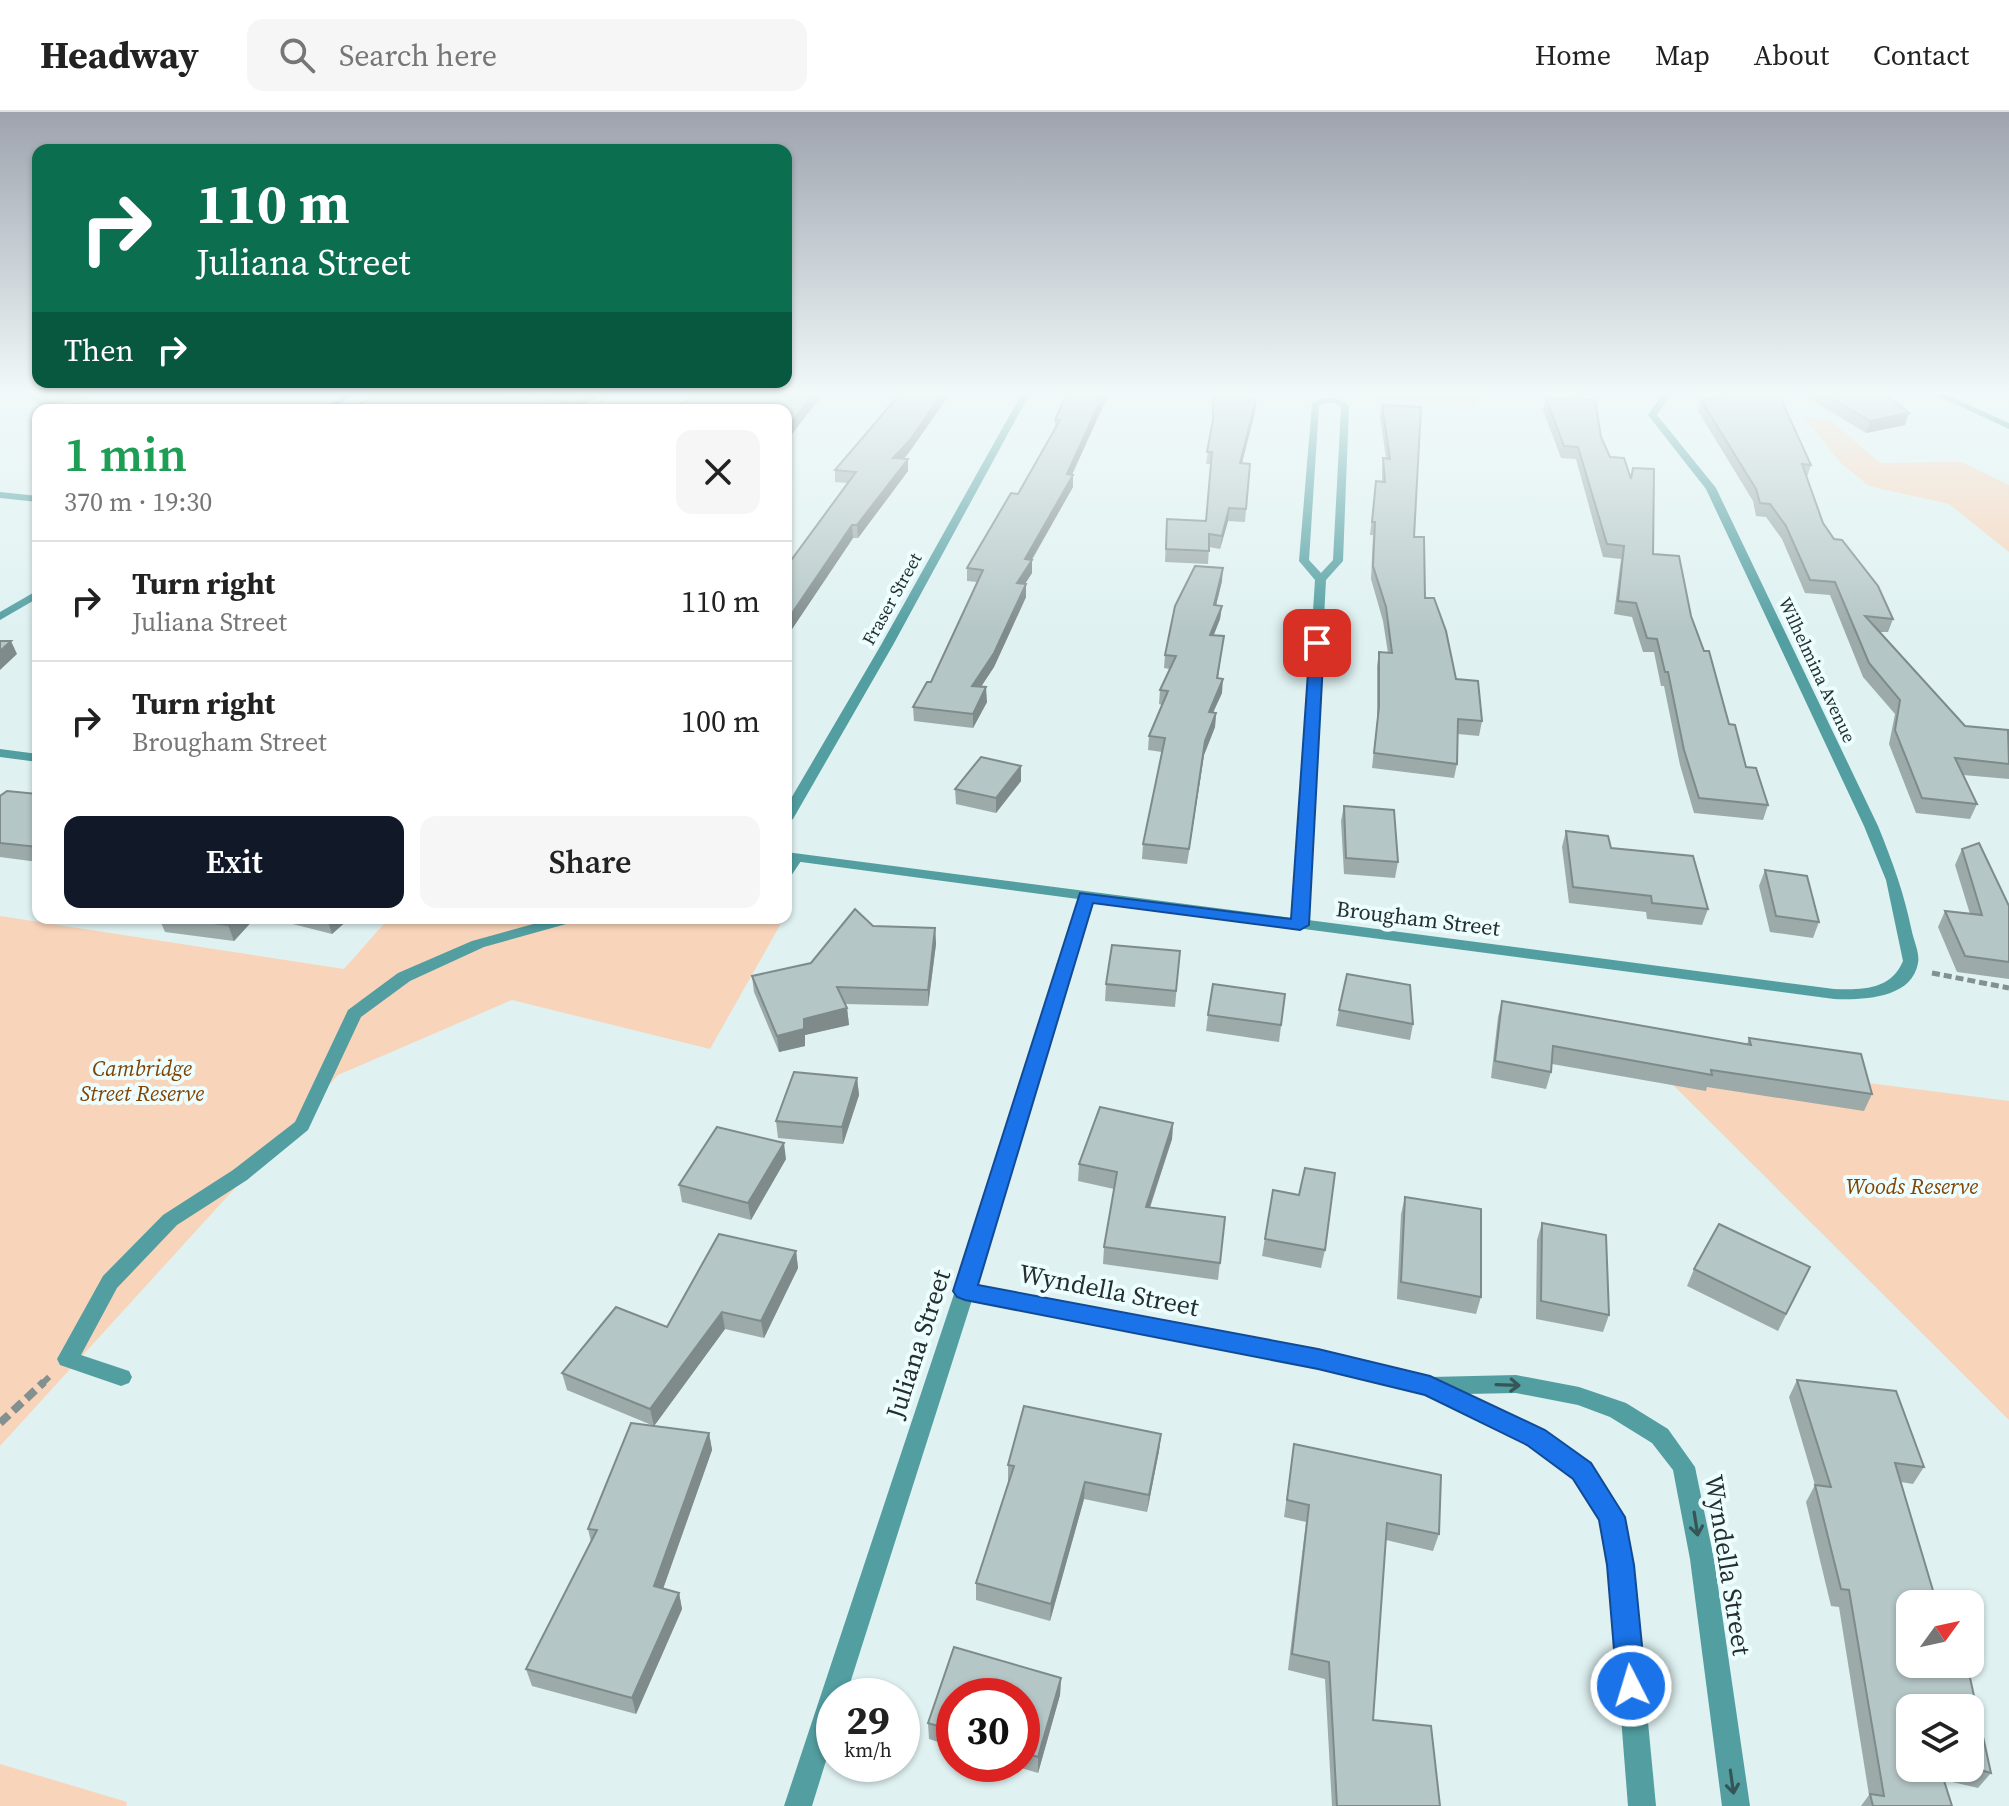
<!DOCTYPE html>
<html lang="en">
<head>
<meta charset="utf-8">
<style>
  :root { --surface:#fff; --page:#f6f6f6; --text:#222; --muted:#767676; --line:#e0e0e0; --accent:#111827 }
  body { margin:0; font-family:"Source Serif 4",serif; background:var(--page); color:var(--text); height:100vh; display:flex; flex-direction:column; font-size:30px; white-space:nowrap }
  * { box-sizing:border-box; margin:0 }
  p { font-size:26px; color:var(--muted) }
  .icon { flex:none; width:44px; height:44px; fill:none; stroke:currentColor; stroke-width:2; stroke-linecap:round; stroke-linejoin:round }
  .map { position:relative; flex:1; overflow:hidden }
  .sheet { position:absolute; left:32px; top:292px; width:760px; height:520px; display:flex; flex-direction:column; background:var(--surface); border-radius:16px; box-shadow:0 2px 6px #0004 }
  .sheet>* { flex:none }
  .hud { position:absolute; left:32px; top:32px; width:760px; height:244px; border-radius:16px; box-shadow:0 2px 6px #0004; background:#0b6e4f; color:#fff; overflow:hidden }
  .needle { width:52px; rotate:57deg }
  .buttons { position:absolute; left:1896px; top:1478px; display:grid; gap:16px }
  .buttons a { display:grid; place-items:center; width:88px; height:88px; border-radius:16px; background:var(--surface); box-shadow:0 2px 6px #0004; font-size:40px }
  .speed { position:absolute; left:816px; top:1566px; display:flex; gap:16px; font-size:40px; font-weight:700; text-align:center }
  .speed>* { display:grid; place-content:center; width:104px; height:104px; border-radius:50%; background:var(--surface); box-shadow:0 2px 6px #0004; line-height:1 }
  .speed small { font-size:20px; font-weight:400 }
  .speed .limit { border:12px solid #d22; background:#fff; color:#111 }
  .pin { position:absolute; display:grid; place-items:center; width:68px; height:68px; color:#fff; margin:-34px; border-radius:16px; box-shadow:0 4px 12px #0006 }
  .me { position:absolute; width:88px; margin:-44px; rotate:355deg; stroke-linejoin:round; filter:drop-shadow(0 0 6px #0008) }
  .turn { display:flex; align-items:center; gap:28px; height:168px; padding:0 32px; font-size:36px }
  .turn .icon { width:104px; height:104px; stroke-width:2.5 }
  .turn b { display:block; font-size:56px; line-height:68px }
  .then { display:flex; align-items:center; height:76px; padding:0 32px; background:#0003; gap:16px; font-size:30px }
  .round { display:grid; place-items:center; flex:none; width:84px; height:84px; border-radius:16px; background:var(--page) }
  .head { display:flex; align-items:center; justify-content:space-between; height:136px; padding:0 32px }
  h1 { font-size:48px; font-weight:600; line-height:60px; color:#1e9e55 }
  .primary-button { display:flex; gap:16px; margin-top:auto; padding:16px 32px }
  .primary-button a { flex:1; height:92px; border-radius:16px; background:var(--accent); color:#fff; font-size:32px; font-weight:600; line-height:92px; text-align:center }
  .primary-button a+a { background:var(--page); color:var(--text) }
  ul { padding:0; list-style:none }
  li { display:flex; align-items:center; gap:24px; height:120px; padding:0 32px; border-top:2px solid var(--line) }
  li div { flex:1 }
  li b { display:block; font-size:30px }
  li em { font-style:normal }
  header { display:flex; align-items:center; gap:48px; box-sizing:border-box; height:112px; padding:0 40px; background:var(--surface); border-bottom:2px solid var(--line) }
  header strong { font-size:38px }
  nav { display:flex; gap:44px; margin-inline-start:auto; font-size:28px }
  .search { width:560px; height:72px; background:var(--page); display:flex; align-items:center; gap:20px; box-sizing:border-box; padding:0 28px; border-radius:16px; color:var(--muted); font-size:30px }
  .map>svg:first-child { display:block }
  .green { fill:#f8d4ba }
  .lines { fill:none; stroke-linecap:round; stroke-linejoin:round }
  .path-far3 { stroke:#839090; stroke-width:3; stroke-dasharray:5 2; stroke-linecap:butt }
  .path-far2 { stroke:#839090; stroke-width:5; stroke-dasharray:8 4; stroke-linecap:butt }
  .path-far1 { stroke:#839090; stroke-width:6; stroke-dasharray:10 5; stroke-linecap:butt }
  .path { stroke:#839090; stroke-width:8; stroke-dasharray:12 6; stroke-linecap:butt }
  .service { fill:#529ea1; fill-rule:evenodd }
  .minor { fill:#529ea1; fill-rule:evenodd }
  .wall { fill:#9caaaa; fill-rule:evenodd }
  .shaded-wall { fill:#7f8b8b }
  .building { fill:#b5c6c6; stroke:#7f8b8b; stroke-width:2 }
  .oneway { stroke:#365556 }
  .route { fill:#1a73e8; stroke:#114b97; stroke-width:2 }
  .labels { text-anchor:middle; stroke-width:8; stroke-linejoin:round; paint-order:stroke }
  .far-street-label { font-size:18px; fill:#272e2e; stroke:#ecfeff }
  .street-label { font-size:22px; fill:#272e2e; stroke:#ecfeff }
  .park-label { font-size:22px; font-style:italic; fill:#824200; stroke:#ecfeff }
  .near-street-label { font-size:26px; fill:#272e2e; stroke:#ecfeff }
</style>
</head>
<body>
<header>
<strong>Headway</strong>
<div class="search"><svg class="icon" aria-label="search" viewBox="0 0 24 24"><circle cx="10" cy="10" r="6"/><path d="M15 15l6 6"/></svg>Search here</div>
<nav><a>Home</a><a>Map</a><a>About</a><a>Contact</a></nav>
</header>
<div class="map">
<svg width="2009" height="1694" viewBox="0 0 2009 1694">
  <rect width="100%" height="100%" fill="#dff1f1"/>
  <g class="green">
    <path d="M1340,283H1484L1476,296Z"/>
    <path d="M1803,304L1831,309L1880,351L1961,350L2009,373V440L1949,392L1869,374L1841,351Z"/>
    <path d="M0,804L344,857L389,806H784L710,937L512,888L338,963L0,1334Z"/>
    <path d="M1642,942L2009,989V1308Z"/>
    <path d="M0,1652L127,1690L126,1694H0Z"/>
  </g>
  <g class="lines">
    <path class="path-far3" d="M601,290L611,283"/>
    <path class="path-far2" d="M1932,861L2009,876"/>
    <path class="path-far1" d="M42,1272L50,1264"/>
    <path class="path" d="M0,1311L44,1270"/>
    <g class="service">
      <path d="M796,742L803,746L791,764L786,765V750L791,743Z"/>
      <path d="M555,806H580L577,809L484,835L410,869L361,905L308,1018L247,1068L177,1113L117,1176L81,1243L129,1259L132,1265L129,1271L121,1274L60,1253L57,1247L103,1164L163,1103L233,1058L295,1010L348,898L398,861L472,829Z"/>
    </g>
    <g class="minor">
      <path d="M343,283H353L331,298H321Z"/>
      <path d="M1021,283H1029L893,533L793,707L786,711V695L881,533Z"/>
      <path d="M1662,283H1670L1657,303L1716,376L1878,714C1893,751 1904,781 1912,820C1914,829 1920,842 1918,851C1912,887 1862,888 1834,887L1092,789L977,1173L1347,1244L1431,1265L1516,1263L1579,1275L1626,1291L1668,1317L1695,1355L1714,1447L1750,1694H1722L1690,1447L1673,1358L1652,1331L1610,1305L1578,1293L1516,1281L1466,1282L1544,1318L1590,1352L1623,1405L1633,1453L1656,1694H1628L1609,1453L1600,1408L1574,1366L1528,1332L1425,1282L1347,1262L972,1188L846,1584H834V1623L812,1694H784L955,1179L1078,787L786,748V740L1293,806L1315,468L1299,449L1312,291C1324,284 1339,284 1349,294L1343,449L1326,468L1308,808L1834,877C1862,878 1891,878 1903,849L1886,768L1864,714L1706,377L1648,303ZM1324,291H1334L1341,295L1333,448L1321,461L1309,448L1319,294Z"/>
      <path d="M1936,283H1947L2009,311V317Z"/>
      <path d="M0,380L38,384V390L0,386Z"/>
      <path d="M38,478V486L0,508V500Z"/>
      <path d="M0,637L38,642V650L0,645Z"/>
    </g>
  </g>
  <g class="wall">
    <path d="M26,283H88L87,287L39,293Z"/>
    <path d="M512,283H605L576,296Z"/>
    <path d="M899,283H949L910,339L904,347H908V359L858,426H853L786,526V446L792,447L847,371L835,370V358Z"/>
    <path d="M1108,283L1072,363L1073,375L1032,448V461L1025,472L1026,485L994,555L981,575L987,590L973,616L914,609L913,595L931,570L977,470L967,469V456L1018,382L1055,317V308Z"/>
    <path d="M1213,283H1248L1249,288L1255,300L1242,351L1250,352L1245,410L1228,409L1220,437L1209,435L1208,452L1165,450L1167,407L1206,409L1211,352H1206L1212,313Z"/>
    <path d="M1804,283H1886L1909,301L1905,313L1866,321Z"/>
    <path d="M1546,286L1601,325L1653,442L1691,504L1729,612L1746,655L1768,693L1763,708L1694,701L1680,653L1664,574H1661L1654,540H1643L1632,505L1614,502L1621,447L1603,445L1576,347L1561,346L1543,298Z"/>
    <path d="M1701,288L1811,353L1807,365L1823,411L1893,507L1888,520H1880L1965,614L2009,619V667L1963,663L1977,692L1970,707L1916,701L1889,632L1895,602L1863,565L1830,483L1805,481L1782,427L1766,405L1756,404L1753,389L1698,299Z"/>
    <path d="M1382,293L1414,425L1425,486L1456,567L1482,609L1479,624L1458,622L1457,652L1454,666L1372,656L1377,609V554L1379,540L1388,541L1383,509L1371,467L1373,423H1370L1376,369H1382V358L1383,346H1386L1380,305Z"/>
    <path d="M1222,469L1216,493L1222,494L1220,507L1214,523L1224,524L1218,566L1222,581L1213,600L1216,601L1215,615L1204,643L1187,752L1142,747L1143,732L1162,640L1148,638L1149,624L1162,593L1159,592L1160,578L1170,557L1164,556L1165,543Z"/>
    <path d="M1021,654V669L996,701L956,692L955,677Z"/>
    <path d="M38,682V750L0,745V684Z"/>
    <path d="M1344,694L1398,750L1395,766L1344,762L1341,709Z"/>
    <path d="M1566,719L1611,736L1708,797L1702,813L1647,807L1646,800L1569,791L1562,735Z"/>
    <path d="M1962,737L2009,794V867L1957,860L1938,815L1945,799L1970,802L1955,753Z"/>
    <path d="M1765,758L1819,810L1813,826L1770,820L1759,774Z"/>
    <path d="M159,806H255L234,829L165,820Z"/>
    <path d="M269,806H350L332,822Z"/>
    <path d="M873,814L935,816L936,832L928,894L845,892L847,896L849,913L805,923V934L779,940L754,880L752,864L811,851Z"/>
    <path d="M1180,839L1175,895L1105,889L1106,872Z"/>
    <path d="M1285,882L1279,930L1206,919L1208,903Z"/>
    <path d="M1502,889L1747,932L1749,926L1872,982L1864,999L1707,975L1706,979L1552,952L1551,960L1546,977L1491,966L1498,905Z"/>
    <path d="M1339,898L1413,912L1410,928L1336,914Z"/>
    <path d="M857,966L859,983L843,1032L778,1026L776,1009Z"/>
    <path d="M1173,1011L1172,1027L1150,1096L1225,1105L1218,1168L1103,1152L1104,1135L1114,1077L1078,1069L1079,1052Z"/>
    <path d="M786,1047L751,1108L682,1090L679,1073Z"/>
    <path d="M1273,1078L1325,1138L1321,1156L1262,1144Z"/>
    <path d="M1405,1085L1481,1185L1476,1202L1397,1187L1401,1102Z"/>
    <path d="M1542,1111L1609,1203L1603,1220L1536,1207L1537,1128Z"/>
    <path d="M796,1139L798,1156L764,1226L725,1217L654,1314L567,1278L562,1261L667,1215Z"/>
    <path d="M1810,1155L1778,1219L1687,1174L1694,1157Z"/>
    <path d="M1797,1268L1896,1279L1924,1355L1913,1372L1901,1370L1937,1492H1910V1552H1967L1991,1661L1978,1676L1944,1668L1952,1694H1861L1869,1683L1839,1495L1831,1494L1806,1390L1815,1373L1789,1285ZM1910,1596H1970V1656H1910Z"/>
    <path d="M709,1321L712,1338L663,1477L679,1481L682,1497L636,1602L532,1574L526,1557L591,1430L588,1417Z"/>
    <path d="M1161,1322L1159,1339L1147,1400L1084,1387L1050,1509L976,1488V1471L1008,1370V1353Z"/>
    <path d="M1294,1332L1439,1422L1433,1439L1386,1428L1373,1608L1440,1694H1332L1325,1567L1288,1558L1306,1410L1284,1405Z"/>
    <path d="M954,1535L1061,1566L1060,1583L1038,1661L1008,1652H1022V1584H954V1635L929,1627L928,1611Z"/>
  </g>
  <g class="shaded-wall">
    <path d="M35,283H88L87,287L39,293Z"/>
    <path d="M579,283H605L576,296L574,285Z"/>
    <path d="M813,283H822L786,330V317Z"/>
    <path d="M941,283H949L910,339L894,358L893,346Z"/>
    <path d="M1103,283H1108L1069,369L1073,363V375L1029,452L1032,448V461L1017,484V471L1025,447L1067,362Z"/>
    <path d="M1256,288L1255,300L1239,363L1240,351Z"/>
    <path d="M565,289L566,298H545Z"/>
    <path d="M1909,301L1905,313L1866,321L1870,309Z"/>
    <path d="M908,347V359L858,426L857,413Z"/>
    <path d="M1229,396L1228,409L1220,437L1222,424Z"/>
    <path d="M852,413L853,426L786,526V510Z"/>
    <path d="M1223,456L1222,469L1213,506L1214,493Z"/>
    <path d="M1026,472V485L994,555L972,588V574Z"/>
    <path d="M1222,494L1220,507L1208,536L1210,523Z"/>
    <path d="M11,529L17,542L0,558V539Z"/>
    <path d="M1223,567L1222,581L1207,614L1209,600Z"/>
    <path d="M986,575L987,590L973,616V602Z"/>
    <path d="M1216,601L1215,615L1204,643L1187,752L1205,629Z"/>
    <path d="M1021,654V669L996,701V686Z"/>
    <path d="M234,806H255L234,829L228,813Z"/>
    <path d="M327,806H350L332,822Z"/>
    <path d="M935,816L936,832L928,894V878Z"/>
    <path d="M847,896L849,913L805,923V934L779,940L777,924L804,907Z"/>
    <path d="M857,966L859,983L843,1032L842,1015Z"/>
    <path d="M1173,1011L1172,1027L1144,1112L1146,1095Z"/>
    <path d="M784,1031L786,1047L751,1108L748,1091Z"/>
    <path d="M796,1139L798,1156L764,1226L761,1209Z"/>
    <path d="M722,1200L725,1217L654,1314L650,1297Z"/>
    <path d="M709,1321L712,1338L658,1491L654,1474Z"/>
    <path d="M1161,1322L1159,1339L1147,1400L1149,1383Z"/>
    <path d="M1085,1370L1084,1387L1050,1509L1051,1492Z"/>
    <path d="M679,1481L682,1497L636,1602L632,1586Z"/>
    <path d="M1061,1566L1060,1583L1038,1661V1645Z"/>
  </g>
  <g class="building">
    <path d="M378,283H490L565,289L545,298H347Z"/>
    <path d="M695,283H813L786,317V298H671Z"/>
    <path d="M899,283H941L910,328L893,346L908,347L857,413H852L786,510V446L792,447L856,360L835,358Z"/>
    <path d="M1066,283H1103L1067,362L1073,363L1025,447L1032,448L1017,471L1026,472L994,541L972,574L986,575L973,602L913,595L927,570H931L983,458L967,456L1011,381L1018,382L1060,308H1055Z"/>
    <path d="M1213,283H1248L1249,288H1256L1240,351L1250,352L1246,397L1229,396L1222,424L1209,422V439L1166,437L1167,407L1206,409L1212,340H1207L1213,308Z"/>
    <path d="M1582,283L1585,288H1595L1601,325L1610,345L1624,346L1631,367L1633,356L1654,357L1653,442L1679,444L1691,504L1704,539H1709L1729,612L1735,613L1746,655L1756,656L1768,693L1699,686L1684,638L1668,560H1665L1657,527L1647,526L1636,491L1618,489L1624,434L1607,432L1578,335L1564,334L1546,286L1568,287Z"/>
    <path d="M1737,283H1779L1811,353L1802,352L1823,411L1834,427L1842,428L1878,474L1893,507L1865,504L1965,614L2008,618L2009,652L1955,646L1977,692L1922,686L1895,618L1900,588L1869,551L1835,470L1810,468L1786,414L1770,392L1760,391L1756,377L1701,288Z"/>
    <path d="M1826,283H1886L1909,301L1870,309Z"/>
    <path d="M1382,293L1421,295L1414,425H1424L1425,486H1434L1446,519L1456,567L1478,569L1482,609L1458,607L1457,652L1374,641L1379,595V540L1392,541L1386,495L1373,454L1375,410H1372L1376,369L1385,370L1383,346L1390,347Z"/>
    <path d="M1195,454L1223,456L1214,493L1222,494L1210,523L1224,524L1217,566L1223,567L1209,600L1216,601L1205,629L1189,737L1143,732L1165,626L1149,624L1168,579L1160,578L1176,544L1165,543L1175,494Z"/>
    <path d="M0,529H11L0,539Z"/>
    <path d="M981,645L1021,654L996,686L955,677Z"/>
    <path d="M7,679L38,682L35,688H38V735L0,731V684Z"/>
    <path d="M1344,694L1394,698L1398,750L1346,746Z"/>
    <path d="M1566,719L1608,724L1611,736L1693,744L1708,797L1652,791L1651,784L1573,775Z"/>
    <path d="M1979,731L2009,794V850L1965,844L1945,799L1982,803L1962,737Z"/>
    <path d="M1765,758L1807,764L1819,810L1776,804Z"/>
    <path d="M855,797L873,814L935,816L928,878L837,875L847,896L804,907V917L777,924L752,864L811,851Z"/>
    <path d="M175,806H234L228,813Z"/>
    <path d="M1112,833L1180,839L1176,879L1106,872Z"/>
    <path d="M1347,862L1410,873L1413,912L1339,898Z"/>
    <path d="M1213,872L1285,882L1281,913L1208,903Z"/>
    <path d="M1502,889L1751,933L1749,926L1861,942L1872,982L1711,958L1712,963L1553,934L1551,960L1495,949Z"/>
    <path d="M794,960L857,966L842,1015L776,1009Z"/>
    <path d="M1100,995L1173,1011L1146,1095L1225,1105L1220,1151L1104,1135L1117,1060L1079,1052Z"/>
    <path d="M717,1015L784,1031L748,1091L679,1073Z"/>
    <path d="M1305,1056L1335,1061L1325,1138L1265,1127L1273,1078L1299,1083Z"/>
    <path d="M1405,1085L1481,1097V1185L1401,1170Z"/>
    <path d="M1542,1111L1606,1123L1609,1203L1541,1189Z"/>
    <path d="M1719,1112L1810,1155L1786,1202L1694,1157Z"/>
    <path d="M719,1122L796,1139L761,1209L722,1200L650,1297L562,1261L616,1195L667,1215Z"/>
    <path d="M1797,1268L1896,1279L1924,1355L1895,1351L1937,1492H1910V1552H1967L1991,1661L1970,1655V1596H1910V1656H1940L1952,1694H1873L1870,1682L1884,1684L1849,1478L1841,1477L1815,1373L1831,1375Z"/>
    <path d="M1024,1294L1161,1322L1149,1383L1085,1370L1051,1492L976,1471L1014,1354L1008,1353Z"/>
    <path d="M631,1311L709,1321L654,1474L679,1481L632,1586L526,1557L597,1418L588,1417Z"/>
    <path d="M1294,1332L1441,1363L1439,1422L1387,1411L1373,1608L1431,1614L1440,1694H1337L1329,1550L1292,1542L1309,1393L1287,1388Z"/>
    <path d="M954,1535L1061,1566L1038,1645L1022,1640V1584H954V1619L928,1611Z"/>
  </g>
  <defs><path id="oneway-shaft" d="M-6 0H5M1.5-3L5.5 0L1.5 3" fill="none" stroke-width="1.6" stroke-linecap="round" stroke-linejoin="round" transform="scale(2)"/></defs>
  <g class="oneway">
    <use href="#oneway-shaft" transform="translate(1508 1273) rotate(2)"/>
    <use href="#oneway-shaft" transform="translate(1696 1412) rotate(81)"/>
    <use href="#oneway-shaft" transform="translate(1732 1670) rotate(82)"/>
  </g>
  <linearGradient id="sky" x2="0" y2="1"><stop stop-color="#9ea3ae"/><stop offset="0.54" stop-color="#f1f9f9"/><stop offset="1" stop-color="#f1f9f9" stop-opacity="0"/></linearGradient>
  <rect width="2009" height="520" fill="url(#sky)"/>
  <path class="route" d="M1317,527L1324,531L1309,813L1300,818L1093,791L978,1173L1318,1237L1430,1264L1545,1318L1591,1351L1625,1405L1634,1453L1646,1574L1642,1584L1631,1588L1621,1584L1617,1574L1607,1453L1599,1408L1573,1367L1527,1333L1425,1283L1318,1257L965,1188L957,1185L953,1179L1080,781L1291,807L1310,531Z"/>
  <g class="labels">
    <g class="far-street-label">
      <text transform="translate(892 487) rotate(-61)" y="6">Fraser Street</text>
      <text transform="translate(1817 558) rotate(65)" y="6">Wilhelmina Avenue</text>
    </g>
    <g class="street-label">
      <text transform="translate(1418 806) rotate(7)" y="8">Brougham Street</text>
    </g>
    <g class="park-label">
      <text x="142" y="964">Cambridge<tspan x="142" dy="25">Street Reserve</tspan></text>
      <text x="1912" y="1082">Woods Reserve</text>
    </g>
    <g class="near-street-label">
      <text transform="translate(1109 1178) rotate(11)" y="9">Wyndella Street</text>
      <text transform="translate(918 1232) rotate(-72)" y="9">Juliana Street</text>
      <text transform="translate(1728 1453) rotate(81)" y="9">Wyndella Street</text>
    </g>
  </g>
</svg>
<div class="buttons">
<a><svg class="needle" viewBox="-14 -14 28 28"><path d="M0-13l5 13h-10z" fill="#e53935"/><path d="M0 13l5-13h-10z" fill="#767676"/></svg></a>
<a><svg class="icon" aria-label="layers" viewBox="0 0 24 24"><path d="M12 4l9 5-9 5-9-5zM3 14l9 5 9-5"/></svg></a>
</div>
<div class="speed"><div>29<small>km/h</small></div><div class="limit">30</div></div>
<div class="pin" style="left:1317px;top:531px;background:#d93025"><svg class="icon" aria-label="arrive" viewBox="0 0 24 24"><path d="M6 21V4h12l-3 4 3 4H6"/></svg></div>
<svg class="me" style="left:1631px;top:1574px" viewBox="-20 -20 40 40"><circle r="17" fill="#1a73e8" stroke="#fff" stroke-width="3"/><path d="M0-11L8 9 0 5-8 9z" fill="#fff"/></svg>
<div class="hud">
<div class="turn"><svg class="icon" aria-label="right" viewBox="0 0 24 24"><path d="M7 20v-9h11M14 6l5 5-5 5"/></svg><div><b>110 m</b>Juliana Street</div></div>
<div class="then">Then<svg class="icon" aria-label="right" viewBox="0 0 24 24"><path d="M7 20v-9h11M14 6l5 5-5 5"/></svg></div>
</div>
<section class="sheet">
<div class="head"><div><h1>1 min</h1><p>370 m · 19:30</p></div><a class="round"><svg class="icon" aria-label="close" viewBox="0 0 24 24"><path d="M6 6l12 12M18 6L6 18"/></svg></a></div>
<ul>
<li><svg class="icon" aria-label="right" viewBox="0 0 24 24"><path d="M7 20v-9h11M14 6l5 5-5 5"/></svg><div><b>Turn right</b><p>Juliana Street</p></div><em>110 m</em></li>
<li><svg class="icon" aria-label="right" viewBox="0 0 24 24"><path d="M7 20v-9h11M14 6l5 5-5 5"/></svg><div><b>Turn right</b><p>Brougham Street</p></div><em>100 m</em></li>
</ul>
<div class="primary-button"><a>Exit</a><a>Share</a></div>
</section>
</div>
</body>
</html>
